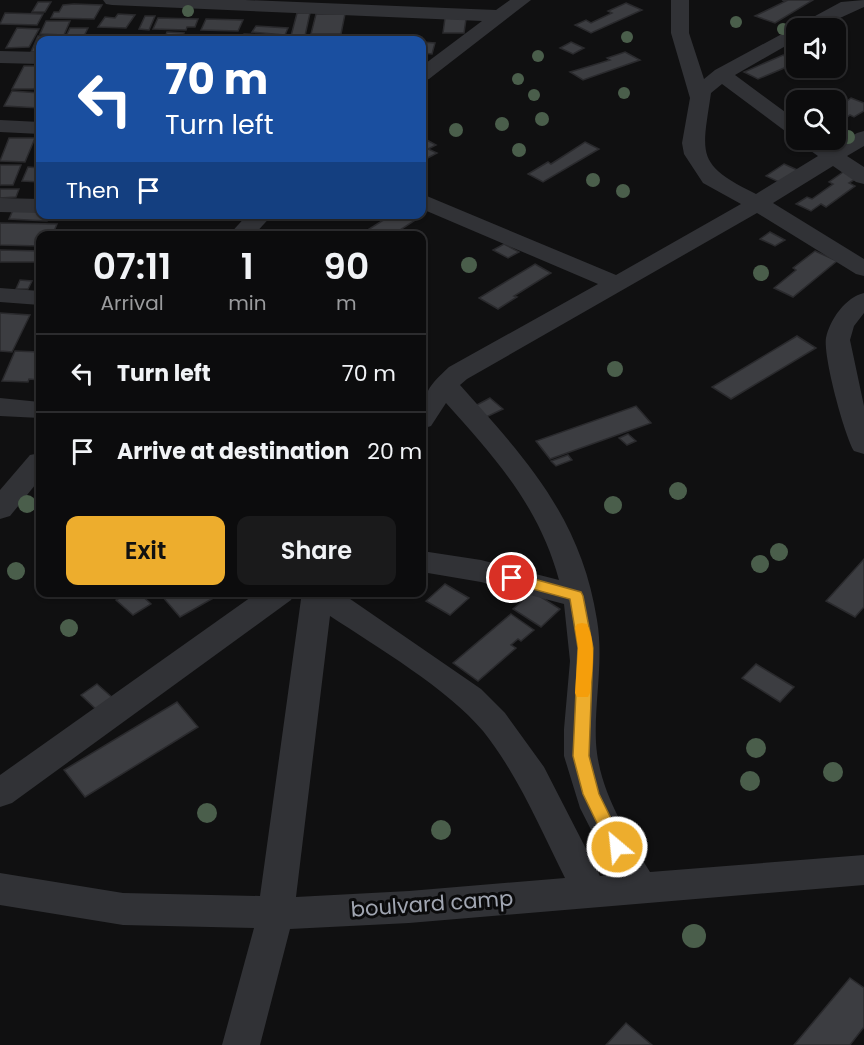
<!DOCTYPE html>
<html lang="en">
<head>
<meta charset="utf-8">
<style>
  :root { --surface:#0c0c0d; --page:#1a1a1b; --text:#f1f3f6; --muted:#9a9b9d; --line:#2c2c2e; --accent:#edad2d }
  body { margin:0; font-family:Poppins,sans-serif; background:var(--page); color:var(--text); height:100vh; display:flex; flex-direction:column; font-size:22px; white-space:nowrap }
  * { box-sizing:border-box; margin:0 }
  p { font-size:20px; color:var(--muted) }
  .icon { flex:none; width:33px; height:33px; fill:none; stroke:currentColor; stroke-width:2; stroke-linecap:round; stroke-linejoin:round }
  .map { position:relative; flex:1; overflow:hidden }
  .details { position:absolute; left:36px; top:231px; width:390px; height:366px; display:flex; flex-direction:column; background:var(--surface); border-radius:12px; box-shadow:0 2px 4px #0004,0 0 0 2px var(--line) }
  .details>* { flex:none }
  .banner { position:absolute; left:36px; top:36px; width:390px; height:183px; border-radius:12px; box-shadow:0 2px 4px #0004,0 0 0 2px var(--line); background:#1a4fa0; color:#fff; overflow:hidden }
  .tools { position:absolute; left:786px; top:18px; display:grid; gap:12px }
  .tools a { display:grid; place-items:center; width:60px; height:60px; border-radius:12px; background:var(--surface); box-shadow:0 2px 4px #0004,0 0 0 2px var(--line); font-size:30px }
  .pin { position:absolute; display:grid; place-items:center; width:51px; height:51px; color:#fff; margin:-26px; border:3px solid #fff; border-radius:50%; box-shadow:0 2px 6px #0007 }
  .me { position:absolute; width:66px; margin:-33px; rotate:332deg; stroke-linejoin:round; filter:drop-shadow(0 0 4px #0008) }
  .turn { display:flex; align-items:center; gap:21px; height:126px; padding:0 30px; font-size:27px }
  .turn .icon { width:78px; height:78px; stroke-width:2.5 }
  .turn b { display:block; font-size:42px; line-height:51px }
  .then { display:flex; align-items:center; height:57px; padding:0 30px; background:#0003; gap:12px; font-size:22px }
  .eta { display:flex; justify-content:space-evenly; align-items:center; height:102px; text-align:center }
  .eta b { font-size:36px; font-weight:600; line-height:42px }
  .action { display:flex; gap:12px; margin-top:auto; padding:12px 30px }
  .action a { flex:1; height:69px; border-radius:12px; background:var(--accent); color:#111; font-size:24px; font-weight:600; line-height:69px; text-align:center }
  .action a+a { background:var(--page); color:var(--text) }
  ul { padding:0; list-style:none }
  li { display:flex; align-items:center; gap:18px; height:78px; padding:0 30px; border-top:2px solid var(--line) }
  li div { flex:1 }
  li b { display:block; font-size:22px }
  li em { font-style:normal }
  .map>svg:first-child { display:block }
  .building { fill:#3c3d41; stroke:#2a2a2d; stroke-width:1.5 }
  .lines { fill:none; stroke-linecap:round; stroke-linejoin:round }
  .minor { fill:#313236; fill-rule:evenodd }
  .tree { fill:#4a5e4b }
  .route { fill:#edad2d; stroke:#9a701d; stroke-width:1.5 }
  .slow { fill:#f59e0b }
  .labels { text-anchor:middle; stroke-width:6; stroke-linejoin:round; paint-order:stroke }
  .near-street-label { font-size:21px; fill:#a1a6b2; stroke:#0b0b0c }
</style>
</head>
<body>
<div class="map">
<svg width="864" height="1045" viewBox="0 0 864 1045">
  <rect width="100%" height="100%" fill="#101011"/>
  <g class="building">
    <path d="M782,0H813L775,23L755,16L786,1Z"/>
    <path d="M38,2H51L45,12H32Z"/>
    <path d="M626,3L642,10L591,33L575,25L586,20L591,23L612,13L608,11Z"/>
    <path d="M74,4L102,5L94,19L51,18L54,12H59L63,5Z"/>
    <path d="M5,13L43,14L37,25L0,24Z"/>
    <path d="M297,13H310L305,36H291Z"/>
    <path d="M118,14L135,15L126,28L98,27L105,17L115,18Z"/>
    <path d="M316,14H345L341,34H311Z"/>
    <path d="M145,16H155L149,30L139,29Z"/>
    <path d="M158,18L198,19L195,27H187L186,30L153,29Z"/>
    <path d="M445,18L466,19L464,33H443Z"/>
    <path d="M206,19L243,20L238,31L201,30Z"/>
    <path d="M46,21H70L64,35L40,34Z"/>
    <path d="M256,26L288,28L285,35L252,32Z"/>
    <path d="M17,28L39,29L29,47L6,48Z"/>
    <path d="M70,28H88L83,38H65Z"/>
    <path d="M167,32L184,33L181,40H164Z"/>
    <path d="M244,34L271,35L269,40L242,39Z"/>
    <path d="M206,35L239,36L237,40H203Z"/>
    <path d="M38,36H63L61,40H40V52H31Z"/>
    <path d="M422,42L435,43L432,54L422,53Z"/>
    <path d="M571,42L584,48L573,54L560,48Z"/>
    <path d="M625,52L640,60L583,80L570,72L610,60L607,58Z"/>
    <path d="M783,55L796,63L758,79L744,72Z"/>
    <path d="M24,66H40V77L34,89H12Z"/>
    <path d="M12,91L40,93V108L4,106Z"/>
    <path d="M851,98L864,103V111L854,117L850,115L846,118L836,114V109Z"/>
    <path d="M9,138H35L25,162L0,161Z"/>
    <path d="M425,139L436,145L428,149L437,153L422,161V141Z"/>
    <path d="M585,142L599,149L543,182L528,174L548,162L551,164Z"/>
    <path d="M784,164L802,172L779,182L766,176Z"/>
    <path d="M0,165H21L13,185H0Z"/>
    <path d="M28,167L40,168V182L22,181Z"/>
    <path d="M846,170L860,176L849,183L855,186L826,207L821,204L811,211L796,204L807,197L812,199L833,184L829,182Z"/>
    <path d="M0,189H19L16,197L0,198Z"/>
    <path d="M13,210L40,211V214H50L47,221L9,219Z"/>
    <path d="M393,214L423,215L391,236H358Z"/>
    <path d="M0,223L57,224L52,236H40V246L0,245Z"/>
    <path d="M770,232L785,240L775,246L760,239Z"/>
    <path d="M504,244L519,252L508,258L493,250Z"/>
    <path d="M0,250L40,251V257L39,262H0Z"/>
    <path d="M815,251L837,261L793,297L774,288L796,270L793,268Z"/>
    <path d="M535,264L551,273L514,296L517,297L498,309L479,298Z"/>
    <path d="M20,280L32,281L28,289H16Z"/>
    <path d="M0,313L30,315L12,352L0,351Z"/>
    <path d="M797,336L816,348L731,399L712,387Z"/>
    <path d="M15,351L40,352V380L29,379L28,382L2,381Z"/>
    <path d="M490,398L503,409L482,419L469,409Z"/>
    <path d="M636,406L651,423L550,459L536,441Z"/>
    <path d="M628,434L636,441L627,445L619,438Z"/>
    <path d="M568,455L572,460L556,466L551,461Z"/>
    <path d="M864,559V607L855,617L826,601Z"/>
    <path d="M445,584L469,598L450,615L426,601Z"/>
    <path d="M129,592H138L151,604L133,615L116,600Z"/>
    <path d="M166,592H224L180,617L161,595Z"/>
    <path d="M533,592L560,609L541,627L513,609Z"/>
    <path d="M511,614L534,630L521,641L518,639L511,645L516,648L478,681L453,663Z"/>
    <path d="M756,664L794,687L780,702L742,678Z"/>
    <path d="M97,684L115,700L99,712L81,695Z"/>
    <path d="M177,702L198,727L85,797L64,770Z"/>
    <path d="M850,978L864,988V1027L850,1045H794Z"/>
    <path d="M626,1023L652,1045H606Z"/>
  </g>
  <g class="lines">
    <g class="minor">
      <path d="M103,0H245L496,10L510,0H531L429,79L422,81V66L482,21L112,5L106,4Z"/>
      <path d="M671,0H689V33L704,79L715,70L841,2L864,0V7L818,28H796V40L735,75L796,120V136L789,134L722,84L711,93C702,155 695,164 756,194L818,156L801,144L798,140H821L833,147L857,133L864,131V146L847,156L864,167V184L856,182L833,166L773,203L864,259V276L856,274L757,213L467,379L460,385C527,460 581,518 597,620C604,662 594,701 596,743C599,791 626,832 650,872L864,855V885L409,923L290,929L260,1045H222L254,928L123,925L0,905V873L123,893L260,896L302,592H340L481,689L505,713L544,767L600,876L614,875L580,808L564,756V729L570,661L564,604L481,582L422,572V551L481,560L559,580C539,506 496,459 446,403L431,426L422,429C422,396 425,389 449,367L598,284L422,209V194L616,275L741,204L703,183L684,154L682,143L690,98L671,33ZM330,616C377,647 448,689 483,731C518,775 540,828 565,878L409,891L296,897Z"/>
      <path d="M0,51L40,52V64L0,63Z"/>
      <path d="M0,120L40,122V134L0,132Z"/>
      <path d="M0,198L40,199V213L0,212Z"/>
      <path d="M248,214H273L253,236H228Z"/>
      <path d="M0,288L40,291V305L0,302Z"/>
      <path d="M864,293V313L854,326L850,340L864,406V454L854,451C844,434 823,356 826,338C830,319 846,297 864,293Z"/>
      <path d="M0,398L40,402V418L0,416Z"/>
      <path d="M40,453V479L10,516L0,519V490L30,455Z"/>
      <path d="M258,592H295L291,600L12,803L0,807V775Z"/>
    </g>
  </g>
  <g class="tree">
    <circle cx="188" cy="11" r="6"/>
    <circle cx="736" cy="22" r="6"/>
    <circle cx="783" cy="29" r="6"/>
    <circle cx="627" cy="37" r="6"/>
    <circle cx="538" cy="56" r="6"/>
    <circle cx="518" cy="79" r="6"/>
    <circle cx="624" cy="93" r="6"/>
    <circle cx="534" cy="95" r="6"/>
    <circle cx="542" cy="119" r="7"/>
    <circle cx="502" cy="124" r="7"/>
    <circle cx="456" cy="130" r="7"/>
    <circle cx="848" cy="137" r="7"/>
    <circle cx="519" cy="150" r="7"/>
    <circle cx="593" cy="180" r="7"/>
    <circle cx="623" cy="191" r="7"/>
    <circle cx="469" cy="265" r="8"/>
    <circle cx="761" cy="273" r="8"/>
    <circle cx="615" cy="369" r="8"/>
    <circle cx="678" cy="491" r="9"/>
    <circle cx="27" cy="504" r="9"/>
    <circle cx="613" cy="505" r="9"/>
    <circle cx="779" cy="552" r="9"/>
    <circle cx="760" cy="564" r="9"/>
    <circle cx="16" cy="571" r="9"/>
    <circle cx="69" cy="628" r="9"/>
    <circle cx="756" cy="748" r="10"/>
    <circle cx="833" cy="772" r="10"/>
    <circle cx="750" cy="781" r="10"/>
    <circle cx="207" cy="813" r="10"/>
    <circle cx="441" cy="830" r="10"/>
    <circle cx="694" cy="936" r="12"/>
  </g>
  <path class="route" d="M512,573L581,592L583,596L593,648L589,756L599,794L625,847L623,852L617,854L611,852L583,794L573,756L578,648L570,599L507,582L505,578Z"/>
  <path class="slow" d="M582,623L587,624C597,644 592,672 590,693L588,697H577L575,693L578,648L575,628L577,624Z"/>
  <g class="labels">
    <g class="near-street-label">
      <text transform="translate(432 904) rotate(-4)" y="7">boulvard camp</text>
    </g>
  </g>
</svg>
<div class="tools">
<a><svg class="icon" aria-label="sound" viewBox="0 0 24 24"><path d="M4 9h4l5-4v14l-5-4H4zM17 9q2 3 0 6"/></svg></a>
<a><svg class="icon" aria-label="search" viewBox="0 0 24 24"><circle cx="10" cy="10" r="6"/><path d="M15 15l6 6"/></svg></a>
</div>
<div class="pin" style="left:512px;top:578px;background:#d93025"><svg class="icon" aria-label="arrive" viewBox="0 0 24 24"><path d="M6 21V4h12l-3 4 3 4H6"/></svg></div>
<svg class="me" style="left:617px;top:847px" viewBox="-20 -20 40 40"><circle r="17" fill="#edad2d" stroke="#fff" stroke-width="3"/><path d="M0-11L8 9 0 5-8 9z" fill="#fff"/></svg>
<div class="banner">
<div class="turn"><svg class="icon" aria-label="left" viewBox="0 0 24 24"><path d="M17 20v-9H6M10 6l-5 5 5 5"/></svg><div><b>70 m</b>Turn left</div></div>
<div class="then">Then<svg class="icon" aria-label="arrive" viewBox="0 0 24 24"><path d="M6 21V4h12l-3 4 3 4H6"/></svg></div>
</div>
<section class="details">
<div class="eta">
<div><b>07:11</b><p>Arrival</p></div>
<div><b>1</b><p>min</p></div>
<div><b>90</b><p>m</p></div>
</div>
<ul>
<li><svg class="icon" aria-label="left" viewBox="0 0 24 24"><path d="M17 20v-9H6M10 6l-5 5 5 5"/></svg><div><b>Turn left</b></div><em>70 m</em></li>
<li><svg class="icon" aria-label="arrive" viewBox="0 0 24 24"><path d="M6 21V4h12l-3 4 3 4H6"/></svg><div><b>Arrive at destination</b></div><em>20 m</em></li>
</ul>
<div class="action"><a>Exit</a><a>Share</a></div>
</section>
</div>
</body>
</html>
